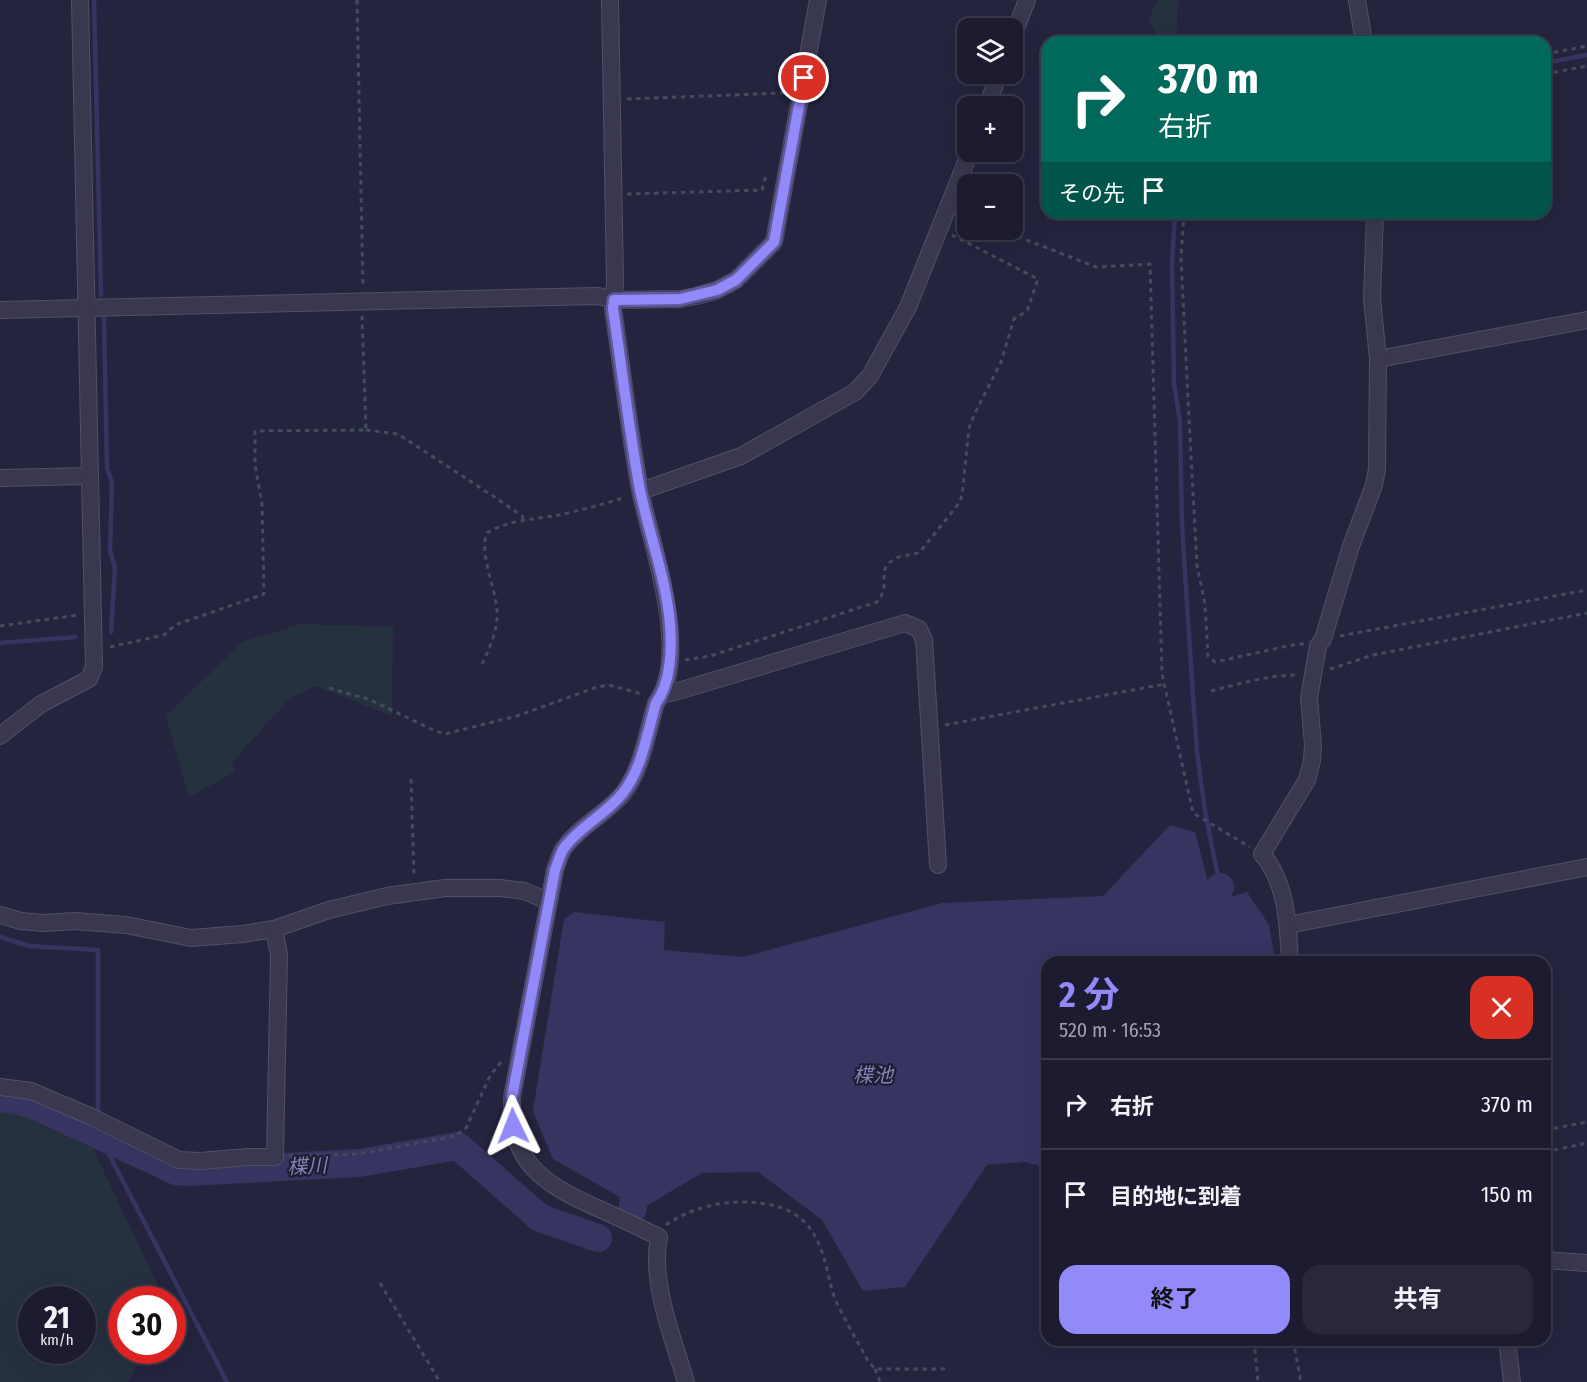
<!DOCTYPE html>
<html lang="ja">
<head>
<meta charset="utf-8">
<style>
  :root { --surface:#1c1b2f; --page:#29283b; --text:#f1f3f6; --muted:#a0a1aa; --line:#3a394b; --accent:#938afa }
  body { margin:0; font-family:"Fira Sans Condensed","Noto Sans JP",sans-serif; background:var(--page); color:var(--text); height:100vh; display:flex; flex-direction:column; font-size:22px; white-space:nowrap }
  * { box-sizing:border-box; margin:0 }
  p { font-size:20px; color:var(--muted) }
  .icon { flex:none; width:33px; height:33px; fill:none; stroke:currentColor; stroke-width:2; stroke-linecap:round; stroke-linejoin:round }
  .map { position:relative; flex:1; overflow:hidden }
  .side { position:absolute; left:1041px; top:956px; width:510px; height:390px; display:flex; flex-direction:column; background:var(--surface); border-radius:18px; box-shadow:0 6px 24px #0002,0 0 0 2px var(--line) }
  .side>* { flex:none }
  .hud { position:absolute; left:1041px; top:36px; width:510px; height:183px; border-radius:18px; box-shadow:0 6px 24px #0002,0 0 0 2px var(--line); background:#00695c; color:#fff; overflow:hidden }
  .fabs { position:absolute; left:957px; top:18px; display:grid; gap:12px }
  .fabs a { display:grid; place-items:center; width:66px; height:66px; border-radius:12px; background:var(--surface); box-shadow:0 6px 24px #0002,0 0 0 2px var(--line); font-size:30px }
  .speed { position:absolute; left:18px; top:1286px; display:flex; gap:12px; font-size:30px; font-weight:700; text-align:center }
  .speed>* { display:grid; place-content:center; width:78px; height:78px; border-radius:50%; background:var(--surface); box-shadow:0 6px 24px #0002,0 0 0 2px var(--line); line-height:1 }
  .speed small { font-size:15px; font-weight:400 }
  .speed .limit { border:9px solid #d22; background:#fff; color:#111 }
  .pin { position:absolute; display:grid; place-items:center; width:51px; height:51px; color:#fff; margin:-26px; border:3px solid #fff; border-radius:50%; box-shadow:0 2px 6px #0007 }
  .me { position:absolute; width:66px; margin:-33px; rotate:358deg; stroke-linejoin:round; filter:drop-shadow(0 0 4px #0008) }
  .turn { display:flex; align-items:center; gap:21px; height:126px; padding:0 18px; font-size:27px }
  .turn .icon { width:78px; height:78px; stroke-width:2.5 }
  .turn b { display:block; font-size:42px; line-height:51px }
  .then { display:flex; align-items:center; height:57px; padding:0 18px; background:#0003; gap:12px; font-size:22px }
  .round { display:grid; place-items:center; flex:none; width:63px; height:63px; border-radius:18px; background:var(--page) }
  .overview { display:flex; align-items:center; justify-content:space-between; height:102px; padding:0 18px }
  h1 { font-size:36px; font-weight:700; line-height:45px; color:var(--accent) }
  .primary-button { display:flex; gap:12px; margin-top:auto; padding:12px 18px }
  .primary-button a { flex:1; height:69px; border-radius:18px; background:var(--accent); color:#111; font-size:24px; font-weight:700; line-height:69px; text-align:center }
  .primary-button a+a { background:var(--page); color:var(--text) }
  ul { padding:0; list-style:none }
  li { display:flex; align-items:center; gap:18px; height:90px; padding:0 18px; border-top:2px solid var(--line) }
  li div { flex:1 }
  li b { display:block; font-size:22px }
  li em { font-style:normal }
  .map>svg:first-child { display:block }
  .green { fill:#263140; fill-rule:evenodd }
  .water { fill:#373462 }
  .lines { fill:none; stroke-linecap:round; stroke-linejoin:round }
  .stream { stroke:#373462; stroke-width:4.5 }
  .river { stroke:#373462; stroke-width:28 }
  .street-casing { stroke:#525067; stroke-width:18 }
  .path { stroke:#414d5a; stroke-width:3; stroke-dasharray:4.5 4.5; stroke-linecap:butt }
  .street { stroke:#3a384f; stroke-width:16 }
  .route-casing { stroke:#605aa2; stroke-width:15 }
  .route { stroke:#938afa; stroke-width:10 }
  .labels { text-anchor:middle; stroke-width:4.5; stroke-linejoin:round; paint-order:stroke }
  .water-label { font-size:20px; font-style:italic; fill:#8583b6; stroke:#1f1d34 }
</style>
</head>
<body>
<div class="map">
<svg width="1587" height="1382" viewBox="0 0 1587 1382">
  <rect width="100%" height="100%" fill="#25243f"/>
  <g class="green">
    <path d="M1157,0H1178L1176,42H1156L1155,33L1149,20Z"/>
    <path d="M301,624L393,627L392,716L316,686L290,698L232,762L235,772L189,797L166,716L242,642Z"/>
    <path d="M0,1109L15,1112L90,1142L164,1299H122V1350H145L128,1382H0ZM32,1299H82V1350H32Z"/>
  </g>
  <path class="water" d="M1170,825L1195,832L1210,890L1220,900L1247,892L1269,925L1275,961L1047,962V1168L1025,1162L987,1165L905,1287L863,1291L822,1220L758,1172L702,1173L641,1209L553,1159L533,1111L564,919L574,912L665,922L664,950L743,957L942,903L1103,896Z"/>
  <g class="lines">
    <g class="stream">
      <path d="M94,0L101,295"/>
      <path d="M1545,63L1587,55"/>
      <path d="M1175,213L1172,263L1174,383L1180,422L1182,525L1192,682L1197,752L1205,811L1220,887"/>
      <path d="M104,318L107,468L112,483L110,551L115,568L111,632"/>
      <path d="M0,643L75,637"/>
      <path d="M0,937L29,946L98,950V1117"/>
      <path d="M98,1125V1133L227,1382"/>
    </g>
    <g class="river">
      <path d="M1170,962L1220,887"/>
      <path d="M0,1098L24,1102L34,1105L176,1171L188,1172L359,1163L458,1146L540,1218L598,1238"/>
      <path d="M632,1210L640,1166"/>
    </g>
    <defs>
      <g id="street">
        <path d="M610,0L615,282L613,309C622,369 629,430 640,490C651,544 692,655 656,703C647,733 642,770 622,795C604,815 579,827 564,848C560,854 557,863 555,870L512,1097C512,1106 512,1116 513,1125C520,1172 558,1190 597,1208C618,1217 638,1227 659,1237C650,1282 673,1338 686,1382"/>
        <path d="M1357,0L1364,42"/>
        <path d="M1012,39L1027,0"/>
        <path d="M987,106L999,74"/>
        <path d="M0,310L598,296L614,300L680,299L696,296L717,290L736,280L774,242L818,0"/>
        <path d="M1378,359L1587,320"/>
        <path d="M0,478L89,476"/>
        <path d="M641,491L741,456L855,392L870,376L908,307L970,152"/>
        <path d="M663,694L675,692L905,623L919,629L924,640L938,865"/>
        <path d="M0,736L41,704L89,679L94,667L80,0"/>
        <path d="M0,915L21,921L44,923L74,921L126,925L191,938L243,934L274,929L329,910L387,896L445,888H500L524,891L548,901"/>
        <path d="M1288,925L1587,867"/>
        <path d="M1290,962C1288,925 1287,883 1262,854L1307,780L1312,761L1313,745L1309,698L1318,646L1323,639L1351,546L1374,485L1377,469L1378,359L1372,298L1375,213"/>
        <path d="M0,1087L31,1091L90,1116L179,1160L200,1161L248,1157H275L279,955L274,929"/>
        <path d="M1545,1260L1587,1263"/>
        <path d="M1507,1340L1512,1382"/>
      </g>
    </defs>
    <use href="#street" class="street-casing"/>
    <g class="path">
      <path d="M357,0L363,288"/>
      <path d="M1545,54L1587,46"/>
      <path d="M1545,74L1587,66"/>
      <path d="M627,99L785,93"/>
      <path d="M627,194L762,190L766,175"/>
      <path d="M1184,213L1181,258L1189,419L1197,566L1205,604L1208,656L1215,662L1297,644H1304"/>
      <path d="M1001,230L1096,267L1150,264L1162,674L1193,813L1250,847"/>
      <path d="M366,430L398,434L496,498L522,516L524,521"/>
      <path d="M0,626L78,615"/>
      <path d="M1340,636L1587,590"/>
      <path d="M110,647L164,635L175,625L264,594L262,504L255,465V431L366,430L362,315"/>
      <path d="M685,660L710,656L877,602C879,599 881,597 882,594C888,581 878,569 893,560C901,554 912,556 920,552L960,502L962,495L969,428L974,415L1001,362L1014,319L1027,311L1038,279L952,235"/>
      <path d="M482,664C489,650 497,632 497,616C498,591 478,555 487,533C508,520 536,519 559,515C582,510 604,504 626,497"/>
      <path d="M1330,669L1373,655L1587,613"/>
      <path d="M329,688L371,700L433,730L445,734L517,716L597,687L609,685L642,694"/>
      <path d="M1211,691C1239,684 1268,675 1297,675"/>
      <path d="M945,725L1165,684"/>
      <path d="M411,779L414,876"/>
      <path d="M1545,1130L1587,1122"/>
      <path d="M1545,1152L1587,1143"/>
      <path d="M289,1156L357,1154L451,1137L465,1130L490,1076L501,1062"/>
      <path d="M666,1225C689,1209 716,1202 744,1202C782,1203 809,1213 822,1252C827,1266 829,1281 834,1296C843,1318 857,1340 868,1361L875,1369H943L949,1366"/>
      <path d="M380,1283L440,1382"/>
      <path d="M1254,1340L1258,1382"/>
      <path d="M1293,1340L1301,1382"/>
      <path d="M875,1369L880,1382"/>
    </g>
    <use href="#street" class="street"/>
  </g>
  <g class="lines">
    <defs>
      <path id="route" d="M513,1126L512,1097L555,870C558,863 560,854 564,848C579,827 605,815 622,794C642,770 647,733 656,703C671,683 672,648 670,624C666,578 649,534 640,490C629,430 622,369 613,309L614,300L680,299L717,290L736,280L774,242L804,78"/>
    </defs>
    <use href="#route" class="route-casing"/>
    <use href="#route" class="route"/>
  </g>
  <g class="labels">
    <g class="water-label">
      <text x="873" y="1082">楪池</text>
      <text transform="translate(307 1166) rotate(-3)" y="7">楪川</text>
    </g>
  </g>
</svg>
<div class="fabs">
<a><svg class="icon" aria-label="layers" viewBox="0 0 24 24"><path d="M12 4l9 5-9 5-9-5zM3 14l9 5 9-5"/></svg></a>
<a>+</a>
<a>−</a>
</div>
<div class="speed"><div>21<small>km/h</small></div><div class="limit">30</div></div>
<div class="pin" style="left:804px;top:78px;background:#d93025"><svg class="icon" aria-label="arrive" viewBox="0 0 24 24"><path d="M6 21V4h12l-3 4 3 4H6"/></svg></div>
<svg class="me" style="left:513px;top:1126px" viewBox="-20 -20 40 40"><path d="M0-17L14 15 0 8-14 15z" fill="#938afa" stroke="#fff" stroke-width="4"/></svg>
<div class="hud">
<div class="turn"><svg class="icon" aria-label="right" viewBox="0 0 24 24"><path d="M7 20v-9h11M14 6l5 5-5 5"/></svg><div><b>370 m</b>右折</div></div>
<div class="then">その先<svg class="icon" aria-label="arrive" viewBox="0 0 24 24"><path d="M6 21V4h12l-3 4 3 4H6"/></svg></div>
</div>
<section class="side">
<div class="overview"><div><h1>2 分</h1><p>520 m · 16:53</p></div><a class="round" style="background:#d93025;color:#fff"><svg class="icon" aria-label="close" viewBox="0 0 24 24"><path d="M6 6l12 12M18 6L6 18"/></svg></a></div>
<ul>
<li><svg class="icon" aria-label="right" viewBox="0 0 24 24"><path d="M7 20v-9h11M14 6l5 5-5 5"/></svg><div><b>右折</b></div><em>370 m</em></li>
<li><svg class="icon" aria-label="arrive" viewBox="0 0 24 24"><path d="M6 21V4h12l-3 4 3 4H6"/></svg><div><b>目的地に到着</b></div><em>150 m</em></li>
</ul>
<div class="primary-button"><a>終了</a><a>共有</a></div>
</section>
</div>
</body>
</html>
